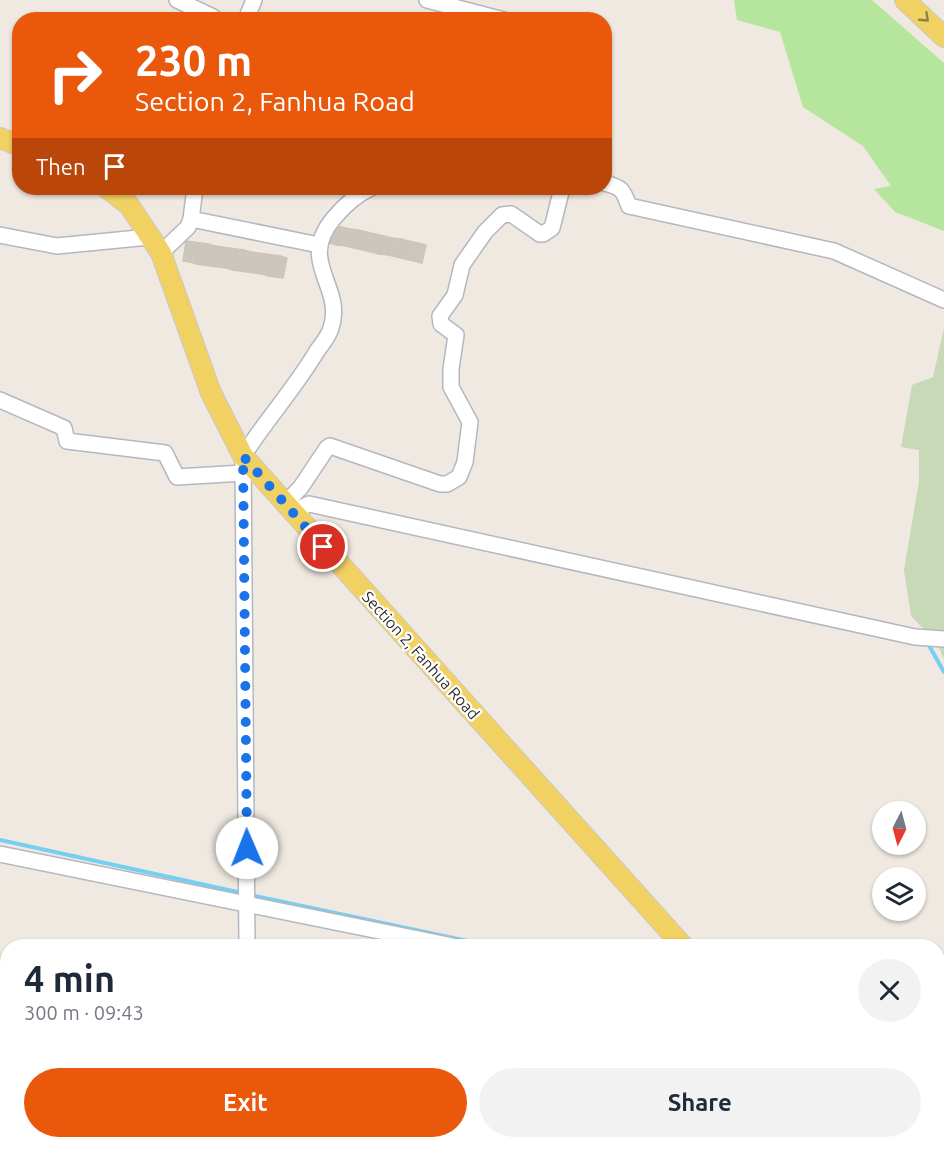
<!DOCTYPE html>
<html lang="en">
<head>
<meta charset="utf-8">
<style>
  :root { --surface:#fff; --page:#f2f2f3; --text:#1f2937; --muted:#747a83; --accent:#ea580c }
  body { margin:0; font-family:Ubuntu,sans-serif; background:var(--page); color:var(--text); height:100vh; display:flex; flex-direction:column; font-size:22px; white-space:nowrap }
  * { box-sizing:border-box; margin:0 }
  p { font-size:20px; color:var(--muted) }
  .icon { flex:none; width:33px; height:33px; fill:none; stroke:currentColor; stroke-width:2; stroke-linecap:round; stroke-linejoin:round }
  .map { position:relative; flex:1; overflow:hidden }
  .drawer { position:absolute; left:0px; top:939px; width:945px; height:210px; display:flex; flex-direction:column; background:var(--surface); border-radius:24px 24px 0 0; box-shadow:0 2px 4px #0004 }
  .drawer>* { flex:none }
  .hud { position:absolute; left:12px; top:12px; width:600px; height:183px; border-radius:24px; box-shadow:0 2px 4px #0004; background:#ea580c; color:#fff; overflow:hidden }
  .needle { width:39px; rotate:186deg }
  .buttons { position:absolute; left:872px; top:801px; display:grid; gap:12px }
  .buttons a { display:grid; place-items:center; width:54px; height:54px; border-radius:50%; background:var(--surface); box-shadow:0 2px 4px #0004; font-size:30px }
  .pin { position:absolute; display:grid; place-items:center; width:51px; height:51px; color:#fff; margin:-26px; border:3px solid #fff; border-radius:50%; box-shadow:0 2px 6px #0007 }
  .me { position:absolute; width:66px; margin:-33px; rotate:359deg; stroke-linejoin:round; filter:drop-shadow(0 0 4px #0008) }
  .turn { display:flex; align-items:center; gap:21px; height:126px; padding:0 24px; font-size:27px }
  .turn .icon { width:78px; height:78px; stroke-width:2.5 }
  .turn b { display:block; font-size:42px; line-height:51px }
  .then { display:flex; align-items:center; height:57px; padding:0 24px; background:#0003; gap:12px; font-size:22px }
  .round { display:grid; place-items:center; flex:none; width:63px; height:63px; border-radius:32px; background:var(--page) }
  .overview { display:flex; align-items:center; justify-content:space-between; height:102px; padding:0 24px }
  h1 { font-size:36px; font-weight:700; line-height:45px }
  .button { display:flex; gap:12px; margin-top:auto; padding:12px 24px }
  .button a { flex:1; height:69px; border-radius:36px; background:var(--accent); color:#fff; font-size:24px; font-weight:700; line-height:69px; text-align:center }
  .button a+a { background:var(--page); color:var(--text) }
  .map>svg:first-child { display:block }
  .green { fill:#b6e59e }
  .cemetery { fill:#c8d9b8 }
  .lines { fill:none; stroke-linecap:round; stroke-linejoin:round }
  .stream { stroke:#75cff0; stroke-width:4 }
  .building { fill:#cbc7bf; stroke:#cbc5ba; stroke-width:1.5 }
  .minor-casing { stroke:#b4b7c1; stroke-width:18 }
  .major-casing { stroke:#c9c9c9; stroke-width:22 }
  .minor { stroke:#fff; stroke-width:15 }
  .major { stroke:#f2d163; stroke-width:20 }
  .oneway { stroke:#908048 }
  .route { stroke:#1a73e8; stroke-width:10; stroke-dasharray:0 18 }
  .labels { text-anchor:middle; stroke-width:4.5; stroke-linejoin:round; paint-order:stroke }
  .street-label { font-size:16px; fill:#2e2e2e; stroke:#fff }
</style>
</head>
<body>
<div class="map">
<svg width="944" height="1149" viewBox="0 0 944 1149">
  <rect width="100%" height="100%" fill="#efe9e1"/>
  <path class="green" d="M734,0H872L944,63V231L895,212L874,189L891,186L863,146L803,107L780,32L737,20Z"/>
  <path class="cemetery" d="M944,328V659L937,643L911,616L904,570L919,481V450L901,447L912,385L933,377Z"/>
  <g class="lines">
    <g class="stream">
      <path d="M927,642L944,672"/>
      <path d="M0,840L242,893"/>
      <path d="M250,895L491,946"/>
      <path d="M938,991L944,992"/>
    </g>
  </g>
  <g class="building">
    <path d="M333,225L341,227L337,245L329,243Z"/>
    <path d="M341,227L350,229L346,246L337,245Z"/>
    <path d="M350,229L358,230L354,248L346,246Z"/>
    <path d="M358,230L367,232L363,250L354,248Z"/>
    <path d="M367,232L375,234L371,252L363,250Z"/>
    <path d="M375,234L384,236L380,254L371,252Z"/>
    <path d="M384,236L392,238L388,255L380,254Z"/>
    <path d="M392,238L401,239L397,257L388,255Z"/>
    <path d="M401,239L409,241L405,259L397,257Z"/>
    <path d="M186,241L193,242L190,262L183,261Z"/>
    <path d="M409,241L418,243L414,261L405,259Z"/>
    <path d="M193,242L200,243L197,264L190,262Z"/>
    <path d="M200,243L208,244L204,265L197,264Z"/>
    <path d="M418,243L426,245L422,263L414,261Z"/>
    <path d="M208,244L215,246L211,266L204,265Z"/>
    <path d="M215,246L222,247L219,267L211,266Z"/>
    <path d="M222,247L229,248L226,268L219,267Z"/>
    <path d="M229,248L236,249L233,270L226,268Z"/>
    <path d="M236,249L244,250L240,271L233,270Z"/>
    <path d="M244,250L251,252L247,272L240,271Z"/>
    <path d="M251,252L258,253L255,273L247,272Z"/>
    <path d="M258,253L265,254L262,274L255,273Z"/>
    <path d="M265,254L272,255L269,276L262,274Z"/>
    <path d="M272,255L280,256L276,277L269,276Z"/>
    <path d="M280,256L287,258L283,278L276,277Z"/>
  </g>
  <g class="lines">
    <defs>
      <g id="minor">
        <path d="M177,0L213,17V20"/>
        <path d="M427,0L504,20"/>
        <path d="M244,20L247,17L254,0"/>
        <path d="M604,183C622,187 623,190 629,206L834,251L944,300"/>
        <path d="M191,219L319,245"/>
        <path d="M0,235L57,246L149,237"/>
        <path d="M161,253L188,227L191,219L195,188"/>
        <path d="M0,400L64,428L67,441L165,453L177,477L243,473"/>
        <path d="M285,504L301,487L327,448L330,446L440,484H447L459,477L465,462L470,422L451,387V369L456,335L441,324L440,316L455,295L462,265L485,232L502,215L511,214L540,234H543L552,228L562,188"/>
        <path d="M292,512L309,504L915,637L944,639"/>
        <path d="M0,854L453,946"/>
        <path d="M247,946L243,456C266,420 295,388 317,351C322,344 329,336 331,328C345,286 297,263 333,219C344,206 355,195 371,188"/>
        <path d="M816,1142L818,1149"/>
        <path d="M245,1149V1142"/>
      </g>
      <g id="major">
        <path d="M905,0L944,37"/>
        <path d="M0,138L20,146"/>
        <path d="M107,188L129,205L161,253L211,393L243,456L683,946"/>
        <path d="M938,1007L944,1008"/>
      </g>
    </defs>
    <use href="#minor" class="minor-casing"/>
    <use href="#major" class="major-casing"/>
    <use href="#minor" class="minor"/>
    <use href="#major" class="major"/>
  </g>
  <defs><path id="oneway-chevron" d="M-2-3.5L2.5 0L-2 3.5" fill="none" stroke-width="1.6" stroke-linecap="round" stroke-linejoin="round" transform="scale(1.5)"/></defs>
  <use class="oneway" href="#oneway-chevron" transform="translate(925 18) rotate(43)"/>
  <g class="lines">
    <path class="route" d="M247,848L243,456L323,547"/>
  </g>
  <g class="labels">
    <g class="street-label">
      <text transform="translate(421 655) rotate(48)" y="6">Section 2, Fanhua Road</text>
    </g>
  </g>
</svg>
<div class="buttons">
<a><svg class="needle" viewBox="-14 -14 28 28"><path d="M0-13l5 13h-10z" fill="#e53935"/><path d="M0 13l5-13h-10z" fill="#747a83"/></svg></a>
<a><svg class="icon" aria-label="layers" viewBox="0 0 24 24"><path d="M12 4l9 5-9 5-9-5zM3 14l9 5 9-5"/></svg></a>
</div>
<div class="pin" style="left:323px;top:547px;background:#d93025"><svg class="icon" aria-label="arrive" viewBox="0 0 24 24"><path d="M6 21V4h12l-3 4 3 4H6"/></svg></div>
<svg class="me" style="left:247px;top:848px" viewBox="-20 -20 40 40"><circle r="19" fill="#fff"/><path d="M0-13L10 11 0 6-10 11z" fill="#1a73e8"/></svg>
<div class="hud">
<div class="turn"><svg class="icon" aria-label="right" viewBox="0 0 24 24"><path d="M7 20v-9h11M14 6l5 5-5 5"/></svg><div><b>230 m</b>Section 2, Fanhua Road</div></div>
<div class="then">Then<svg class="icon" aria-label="arrive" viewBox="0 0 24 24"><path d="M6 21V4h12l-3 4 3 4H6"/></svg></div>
</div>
<section class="drawer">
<div class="overview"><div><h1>4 min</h1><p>300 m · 09:43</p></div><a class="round"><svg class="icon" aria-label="close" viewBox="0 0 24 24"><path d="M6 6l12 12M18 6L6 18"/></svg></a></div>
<div class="button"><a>Exit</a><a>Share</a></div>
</section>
</div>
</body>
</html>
